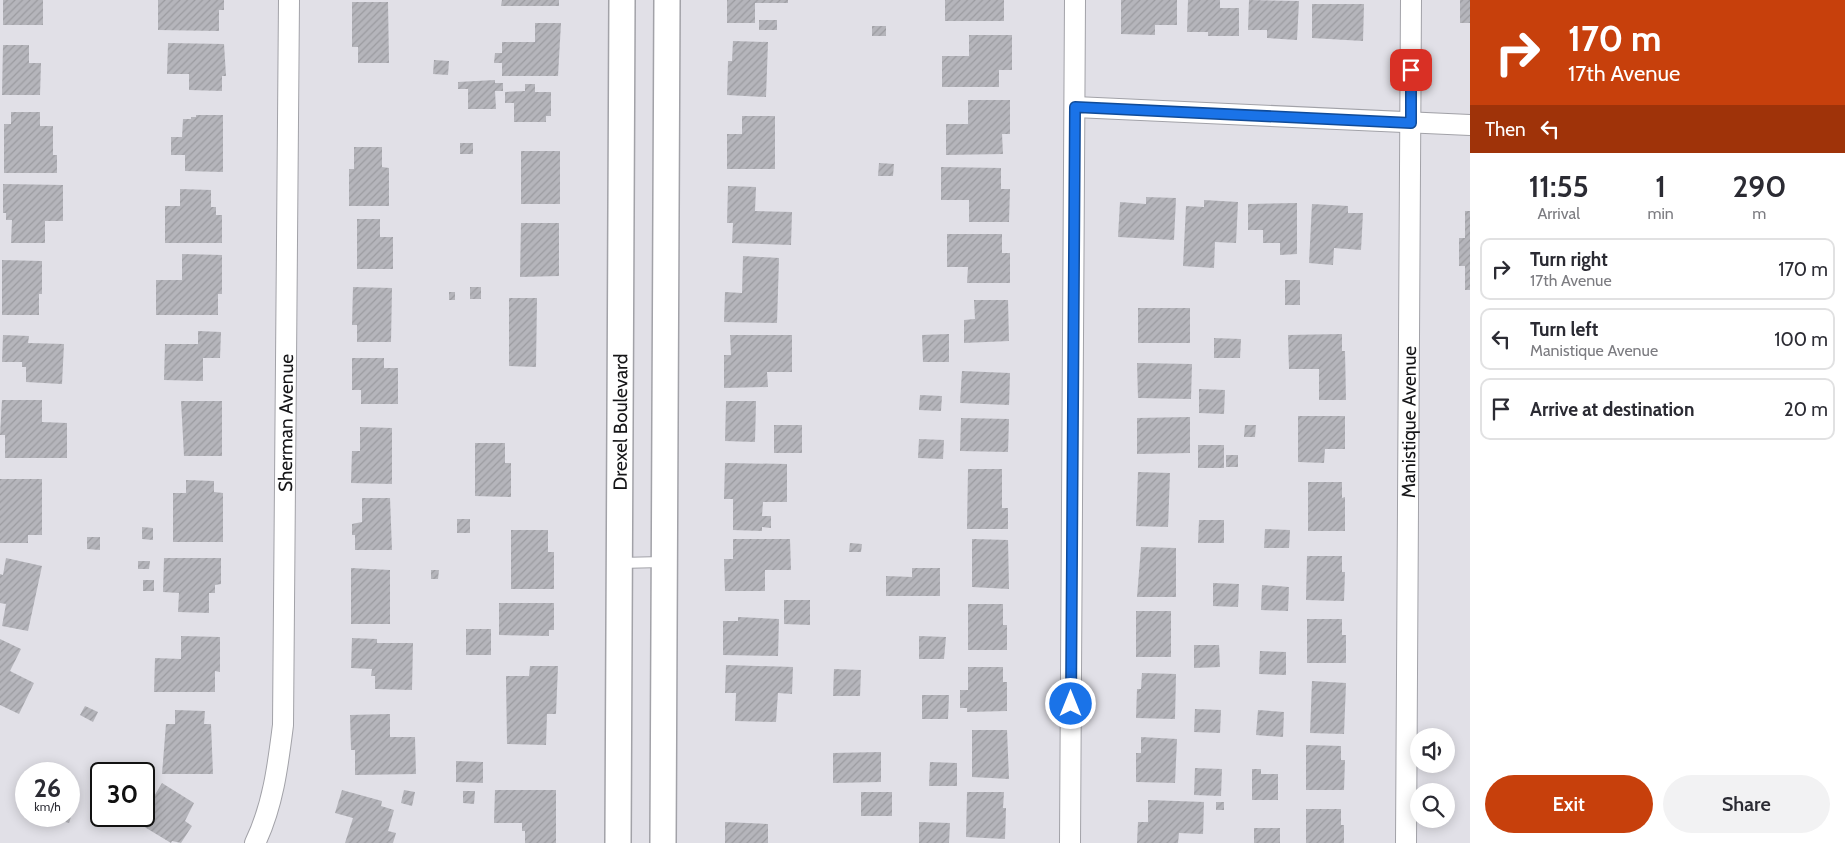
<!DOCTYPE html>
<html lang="en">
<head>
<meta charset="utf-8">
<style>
  :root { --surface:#fff; --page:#f2f2f3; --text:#2b2b33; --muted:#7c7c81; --line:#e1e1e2; --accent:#c7400c }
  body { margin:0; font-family:Cabin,sans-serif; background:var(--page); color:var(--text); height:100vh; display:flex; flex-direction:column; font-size:19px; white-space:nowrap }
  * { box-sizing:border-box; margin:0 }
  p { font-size:16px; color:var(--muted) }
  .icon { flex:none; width:28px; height:28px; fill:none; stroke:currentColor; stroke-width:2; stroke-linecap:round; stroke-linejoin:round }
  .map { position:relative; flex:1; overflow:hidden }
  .drawer { display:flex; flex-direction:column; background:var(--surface); width:375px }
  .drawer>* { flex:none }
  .banner { background:#c7400c; color:#fff; overflow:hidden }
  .fabs { position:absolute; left:1410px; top:728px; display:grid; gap:10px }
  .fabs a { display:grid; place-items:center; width:45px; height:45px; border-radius:50%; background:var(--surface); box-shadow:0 2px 12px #0003; font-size:25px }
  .speed { position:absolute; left:15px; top:762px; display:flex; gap:10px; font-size:25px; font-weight:700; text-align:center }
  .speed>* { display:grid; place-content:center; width:65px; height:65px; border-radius:50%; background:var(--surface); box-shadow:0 2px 12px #0003; line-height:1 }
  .speed small { font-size:12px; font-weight:400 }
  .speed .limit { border:2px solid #111; border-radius:8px; background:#fff; color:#111 }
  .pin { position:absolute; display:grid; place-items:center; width:42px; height:42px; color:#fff; margin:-21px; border-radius:10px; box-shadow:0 2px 8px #0006 }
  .me { position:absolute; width:55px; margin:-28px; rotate:0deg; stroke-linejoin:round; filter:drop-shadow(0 0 4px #0008) }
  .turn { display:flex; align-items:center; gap:18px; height:105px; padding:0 15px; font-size:22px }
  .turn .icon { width:65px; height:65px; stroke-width:2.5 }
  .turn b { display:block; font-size:35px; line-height:42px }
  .then { display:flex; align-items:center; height:48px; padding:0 15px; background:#0003; gap:10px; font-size:19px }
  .eta { display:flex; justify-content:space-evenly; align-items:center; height:85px; text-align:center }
  .eta b { font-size:30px; font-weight:600; line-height:35px }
  .button { display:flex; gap:10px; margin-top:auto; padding:10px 15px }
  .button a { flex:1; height:58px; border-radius:30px; background:var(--accent); color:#fff; font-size:20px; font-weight:600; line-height:58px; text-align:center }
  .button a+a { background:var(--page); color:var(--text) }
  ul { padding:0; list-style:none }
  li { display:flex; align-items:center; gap:15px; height:62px; margin:0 10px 8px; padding:0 5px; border:2px solid var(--line); border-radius:10px }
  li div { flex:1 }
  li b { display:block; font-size:19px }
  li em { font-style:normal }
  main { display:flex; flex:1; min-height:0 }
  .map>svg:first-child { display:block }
  .building { fill:url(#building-hatch) }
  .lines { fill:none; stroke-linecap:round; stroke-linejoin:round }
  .service-casing { stroke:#a2a2a8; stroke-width:12 }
  .minor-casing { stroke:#a2a2a8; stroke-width:22 }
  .tertiary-casing { stroke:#a2a2a8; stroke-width:28 }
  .service { stroke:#fff; stroke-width:10 }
  .minor { stroke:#fff; stroke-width:20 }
  .tertiary { stroke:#fff; stroke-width:25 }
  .route-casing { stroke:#114b97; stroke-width:12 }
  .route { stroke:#1a73e8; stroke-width:9 }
  .labels { text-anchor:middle; stroke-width:5; stroke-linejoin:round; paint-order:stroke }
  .street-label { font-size:19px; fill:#151517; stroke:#eeedf4 }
</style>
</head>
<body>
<main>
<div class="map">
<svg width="1470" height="843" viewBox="0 0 1470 843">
  <defs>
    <pattern id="building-hatch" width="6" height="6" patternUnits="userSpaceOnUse" patternTransform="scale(1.25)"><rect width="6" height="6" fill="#b5b5bb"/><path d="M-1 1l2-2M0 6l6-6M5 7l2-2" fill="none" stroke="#9b9ba0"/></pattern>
  </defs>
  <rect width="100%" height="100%" fill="#e1e0e7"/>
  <g class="building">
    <rect x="3" y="0" width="40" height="25"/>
    <path d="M158,0H224V10H219V31L158,30Z"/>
    <path d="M502,0H559V6H501Z"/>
    <path d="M727,0H788V3H755V23H727Z"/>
    <rect x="945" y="0" width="59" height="21"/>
    <path d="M1121,0H1177V25H1155V35L1121,34Z"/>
    <path d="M1188,0H1220V8H1239V36H1208V32H1187Z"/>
    <path d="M1249,0L1299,1L1297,40L1267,38V30H1248Z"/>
    <rect x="1460" y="0" width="10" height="23"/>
    <path d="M352,2H388L389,63H358V47H352Z"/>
    <path d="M1312,4H1364L1363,41L1312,38Z"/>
    <rect x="759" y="20" width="18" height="10"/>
    <path d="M535,23H561L558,76H502V63H494L495,53H502V42H535Z"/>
    <rect x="872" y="26" width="14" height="10"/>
    <path d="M969,35H1012V70H999V87H942V56H969Z"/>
    <path d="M733,41L768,42L766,97L727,95L728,61H732Z"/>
    <path d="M168,43L224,44L226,76H222V91L189,90V74H167Z"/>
    <path d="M3,45H29V63H41L40,95H2Z"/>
    <path d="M434,60L449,61L448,75L433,74Z"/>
    <path d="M495,80V83H503V91H495L496,109H468V89H458V82Z"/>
    <path d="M525,84H535V92H551V116H546V122H514V103H505V92L525,91Z"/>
    <path d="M968,100H1010V134H1002L1003,154L946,155V124H968Z"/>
    <path d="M11,112H40V126H53V155H57V173H4V124H11Z"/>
    <path d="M196,115H223V172L185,171V155H171V137H182L183,119H191V117H196Z"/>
    <path d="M742,116H775V169H727V134H742Z"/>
    <rect x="460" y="143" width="13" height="11"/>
    <path d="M354,147H382V167L389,168V206H349V169H354Z"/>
    <rect x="521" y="151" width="39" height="53"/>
    <path d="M879,163L894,164L893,176H878Z"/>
    <path d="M941,167L1001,168V189H1010L1009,222H969V200H941Z"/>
    <path d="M3,184L63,185V221H45V243H11L12,220H6V213H3Z"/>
    <path d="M728,186L756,187L755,211L792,212L791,245L732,243L733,223H727Z"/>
    <path d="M180,189L211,190V207H216V215H222V243H165V206H180Z"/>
    <path d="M1146,197L1176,198L1174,240L1118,237L1120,202L1146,204Z"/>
    <path d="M1204,200L1238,202L1236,243L1215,242L1214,268L1183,266L1186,206L1204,207Z"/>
    <path d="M1297,203V254L1280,255V243H1263V230H1248V204Z"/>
    <path d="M1312,204L1348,206V213H1363L1361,250L1334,248L1333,265L1309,263Z"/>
    <path d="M1465,211H1470V290H1465V266H1459V238H1465Z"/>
    <path d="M357,219H380V237H393V269H357Z"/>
    <path d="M521,223H559V276L520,277Z"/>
    <path d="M947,234H1002V253H1010V283H967L968,267H947Z"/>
    <path d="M182,254L222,255V294H218V315H156V280H182Z"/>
    <path d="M743,256L779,258L777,323L724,322L725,292L742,293Z"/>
    <path d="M2,260L42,261V294H39V315H2Z"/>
    <rect x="1285" y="280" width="15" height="25"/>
    <path d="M353,287L392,288L391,342H357V325H352Z"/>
    <rect x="470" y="287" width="11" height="12"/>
    <rect x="449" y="292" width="6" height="8"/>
    <path d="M509,298H537L536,367L509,366Z"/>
    <path d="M974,300H1008L1009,341L964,343V320L975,319Z"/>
    <rect x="1138" y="308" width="52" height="35"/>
    <path d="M198,331L221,332L220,358H203V381L164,380L165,344H198Z"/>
    <path d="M949,334V362H923L922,335Z"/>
    <path d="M1342,334V351H1345L1346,400H1319V369H1289L1288,335Z"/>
    <path d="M3,335L29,336L28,343L64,344L62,384L26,382V367H22V362H2Z"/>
    <path d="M730,335H792V372H767L768,387L724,388V355H731Z"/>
    <path d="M1214,338L1241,339L1240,358H1214Z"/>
    <path d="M352,358H384V368H398V404H361V390H352Z"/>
    <path d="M1137,363L1192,364L1191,399L1138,398Z"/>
    <path d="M962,371L1010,373L1009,405L960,403Z"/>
    <path d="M1199,389L1225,390L1224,414L1199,413Z"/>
    <path d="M920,395L942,396L941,411L919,410Z"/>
    <path d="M2,400H42V422L67,423V458H5V435H0Z"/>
    <path d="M181,401H222V456H184Z"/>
    <path d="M726,401H756L755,442L725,441Z"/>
    <path d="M1298,416H1345V449H1325L1324,463L1298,462Z"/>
    <path d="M1190,417V453L1137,454V418Z"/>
    <path d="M961,418L1009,419L1008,452L960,451Z"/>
    <rect x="774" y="425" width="28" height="28"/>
    <path d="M1245,425H1256L1255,437H1244Z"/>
    <path d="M360,427L392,428V484L351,483L352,451H360Z"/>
    <path d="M919,439L944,440L943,459L918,458Z"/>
    <path d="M475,443H505V463H511V497L475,496Z"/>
    <rect x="1198" y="445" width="26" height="23"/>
    <rect x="1226" y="455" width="12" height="12"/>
    <path d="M725,463L787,464V502H763L762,516H771V528L762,527V531L733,530V499H724Z"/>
    <path d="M968,469H1002V508H1008V529H967Z"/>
    <path d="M1138,472L1170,473L1168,527L1136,526Z"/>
    <path d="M0,479H42V535H28V543H0Z"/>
    <path d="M186,480L214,481V492L223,493V542H173V493H186Z"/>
    <path d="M1308,482H1342V498L1345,497V531H1308Z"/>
    <path d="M362,498H390L392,550H355V535H352V524L362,522Z"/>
    <rect x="457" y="519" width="13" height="14"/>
    <path d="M1199,520H1224V543H1198Z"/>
    <path d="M142,527L153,528V540L142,539Z"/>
    <path d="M1265,529L1290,530L1289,548H1264Z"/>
    <path d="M511,530H548V552H554V589H511Z"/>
    <path d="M87,537H100V550L87,549Z"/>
    <path d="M733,539H790L791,570H765V591H725L724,559H733Z"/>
    <path d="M972,539L1008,540L1009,589L972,587Z"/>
    <path d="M850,543L862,544L861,552H849Z"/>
    <path d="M1141,547L1176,548V597H1137Z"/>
    <path d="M1307,556H1342V572H1345L1344,601L1306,600Z"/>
    <path d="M6,558L42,566L28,631L2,626L6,604L0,603V574L3,575Z"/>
    <path d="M164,558H221V584L215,585V593H209V613L178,612L179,593L163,592Z"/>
    <path d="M138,561H150L149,569H138Z"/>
    <path d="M351,568L390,570V624H351Z"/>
    <path d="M912,568H940V596H886V576L912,577Z"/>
    <path d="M431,570H439L438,579H431Z"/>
    <rect x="143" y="580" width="11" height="11"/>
    <path d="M1213,583L1239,584L1238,607L1213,606Z"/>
    <path d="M1262,585L1289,587L1288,611L1261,610Z"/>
    <path d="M784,600H810V625L784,624Z"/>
    <path d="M499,603H554V630H549V636L499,635Z"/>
    <path d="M968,604H1003V625H1007V650H968Z"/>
    <rect x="1136" y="611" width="35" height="46"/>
    <path d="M738,617L779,619L778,656L723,655V621H738Z"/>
    <path d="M1307,619H1342V635H1346V663H1307Z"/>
    <rect x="466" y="629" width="25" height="26"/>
    <path d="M181,636L220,637V672L215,671V692H154L155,658L181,659Z"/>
    <path d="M919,636L946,637L944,659H919Z"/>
    <path d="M352,638L377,639V643H413L412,690L375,689V676H371L372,669L351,668Z"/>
    <path d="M0,639L21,649L10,671L34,683L19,714L0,705Z"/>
    <path d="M1194,645H1219L1220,667L1194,668Z"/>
    <path d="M1260,651L1286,652V675L1259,674Z"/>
    <path d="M726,665L793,667L792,694L778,693L776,722L735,721L736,693H725Z"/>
    <path d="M530,666H558L556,714H547L546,745L507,744L506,676H529Z"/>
    <path d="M968,667H1003V682H1007V711L967,712V708H960V690H968Z"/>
    <path d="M834,669L861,670L860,696H833Z"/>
    <path d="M1142,673L1176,674L1175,719L1136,718L1137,689H1141Z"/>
    <path d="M1312,681L1346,683L1344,734L1310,733Z"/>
    <path d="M922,695H949L948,719H922Z"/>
    <path d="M85,706L98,712L93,722L80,715Z"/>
    <path d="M1195,709L1221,710L1220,733L1194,732Z"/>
    <path d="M175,710L205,711L204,724H211L213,774H162L166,724H175Z"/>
    <path d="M1258,710L1284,712L1283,737L1256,735Z"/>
    <path d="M390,714V737H415L416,774L355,775V750H351L350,715Z"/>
    <path d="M972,730H1007L1009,779L972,777Z"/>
    <path d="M1141,737L1177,739L1175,783L1136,782V753H1141Z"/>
    <path d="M1306,745L1341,746V760H1345L1344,790H1306Z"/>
    <path d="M881,752V782L833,783V753Z"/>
    <path d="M456,761L483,762V783L456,782Z"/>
    <path d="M930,762L957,763V786H929Z"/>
    <path d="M1195,768L1222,769L1221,796L1194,795Z"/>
    <path d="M1252,769H1261V774H1278V800H1252Z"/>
    <path d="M162,783L194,803L185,821L192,826L181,843L172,841L171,843L138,823Z"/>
    <rect x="69" y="788" width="3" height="15"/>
    <path d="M342,790L382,801L381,806L394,810L388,831L396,833L393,843H345L353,818L335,813Z"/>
    <path d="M404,790L415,792L412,806L401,803Z"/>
    <path d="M495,790H556V843H525V831H522V823H494Z"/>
    <path d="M463,791H475L474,804L463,803Z"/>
    <rect x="861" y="792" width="31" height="24"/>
    <path d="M967,792H1004L1003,808H1006L1005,839L966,837Z"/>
    <path d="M1148,800L1204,802L1203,834L1179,833L1178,843H1137L1138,822H1148Z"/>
    <rect x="1216" y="802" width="8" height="8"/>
    <path d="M1306,809H1341V825H1344V843H1306Z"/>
    <path d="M69,813L72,814L69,823L62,821L64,816H69Z"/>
    <path d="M725,822L768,824V843H725Z"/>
    <path d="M919,822L950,823L949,843H919Z"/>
    <rect x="1254" y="828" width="26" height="15"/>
  </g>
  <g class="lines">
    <defs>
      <path id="service" d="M619,563L663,562"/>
      <g id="minor">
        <path d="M1075,107L1470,125"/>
        <path id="s1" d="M255,843C273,806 278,765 283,725L289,0"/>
        <path d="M1070,843L1075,0"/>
        <path id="s2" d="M1406,843L1411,0"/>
      </g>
      <g id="tertiary">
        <path id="s3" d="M618,843L622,0"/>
        <path d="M663,843L667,0"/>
      </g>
    </defs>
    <use href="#service" class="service-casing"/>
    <use href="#minor" class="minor-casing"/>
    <use href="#tertiary" class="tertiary-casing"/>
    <use href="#service" class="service"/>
    <use href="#minor" class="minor"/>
    <use href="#tertiary" class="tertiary"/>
  </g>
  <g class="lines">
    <defs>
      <path id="route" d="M1071,704L1075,107L1411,123V70"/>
    </defs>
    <use href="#route" class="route-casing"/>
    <use href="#route" class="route"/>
  </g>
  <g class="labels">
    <g class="street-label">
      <text dy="7" stroke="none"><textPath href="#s3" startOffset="421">Drexel Boulevard</textPath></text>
      <text dy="7" stroke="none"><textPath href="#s2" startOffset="421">Manistique Avenue</textPath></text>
      <text dy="7" stroke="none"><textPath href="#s1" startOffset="424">Sherman Avenue</textPath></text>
    </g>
  </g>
</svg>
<div class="fabs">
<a><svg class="icon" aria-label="sound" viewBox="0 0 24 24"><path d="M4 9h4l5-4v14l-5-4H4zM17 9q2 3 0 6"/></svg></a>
<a><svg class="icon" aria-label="search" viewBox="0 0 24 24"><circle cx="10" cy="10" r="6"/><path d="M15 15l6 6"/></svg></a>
</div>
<div class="speed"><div>26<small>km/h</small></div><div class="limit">30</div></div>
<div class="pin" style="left:1411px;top:70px;background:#d93025"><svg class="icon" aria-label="arrive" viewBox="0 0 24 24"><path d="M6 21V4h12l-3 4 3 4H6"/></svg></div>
<svg class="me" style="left:1071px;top:704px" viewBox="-20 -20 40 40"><circle r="17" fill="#1a73e8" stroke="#fff" stroke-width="3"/><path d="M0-11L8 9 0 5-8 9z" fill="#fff"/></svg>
</div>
<section class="drawer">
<div class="banner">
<div class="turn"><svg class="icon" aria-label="right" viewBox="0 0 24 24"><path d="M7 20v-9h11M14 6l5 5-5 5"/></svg><div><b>170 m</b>17th Avenue</div></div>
<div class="then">Then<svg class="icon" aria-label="left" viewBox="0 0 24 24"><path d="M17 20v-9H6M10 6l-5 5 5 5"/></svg></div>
</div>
<div class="eta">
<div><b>11:55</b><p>Arrival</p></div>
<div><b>1</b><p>min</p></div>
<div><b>290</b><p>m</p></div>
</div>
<ul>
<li><svg class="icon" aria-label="right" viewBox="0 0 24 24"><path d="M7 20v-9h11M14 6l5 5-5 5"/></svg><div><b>Turn right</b><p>17th Avenue</p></div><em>170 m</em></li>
<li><svg class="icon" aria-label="left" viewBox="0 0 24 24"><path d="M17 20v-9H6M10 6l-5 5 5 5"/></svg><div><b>Turn left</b><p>Manistique Avenue</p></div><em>100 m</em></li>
<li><svg class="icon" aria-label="arrive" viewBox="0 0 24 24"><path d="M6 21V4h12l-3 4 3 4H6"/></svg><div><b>Arrive at destination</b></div><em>20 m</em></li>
</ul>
<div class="button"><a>Exit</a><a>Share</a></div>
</section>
</main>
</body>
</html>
